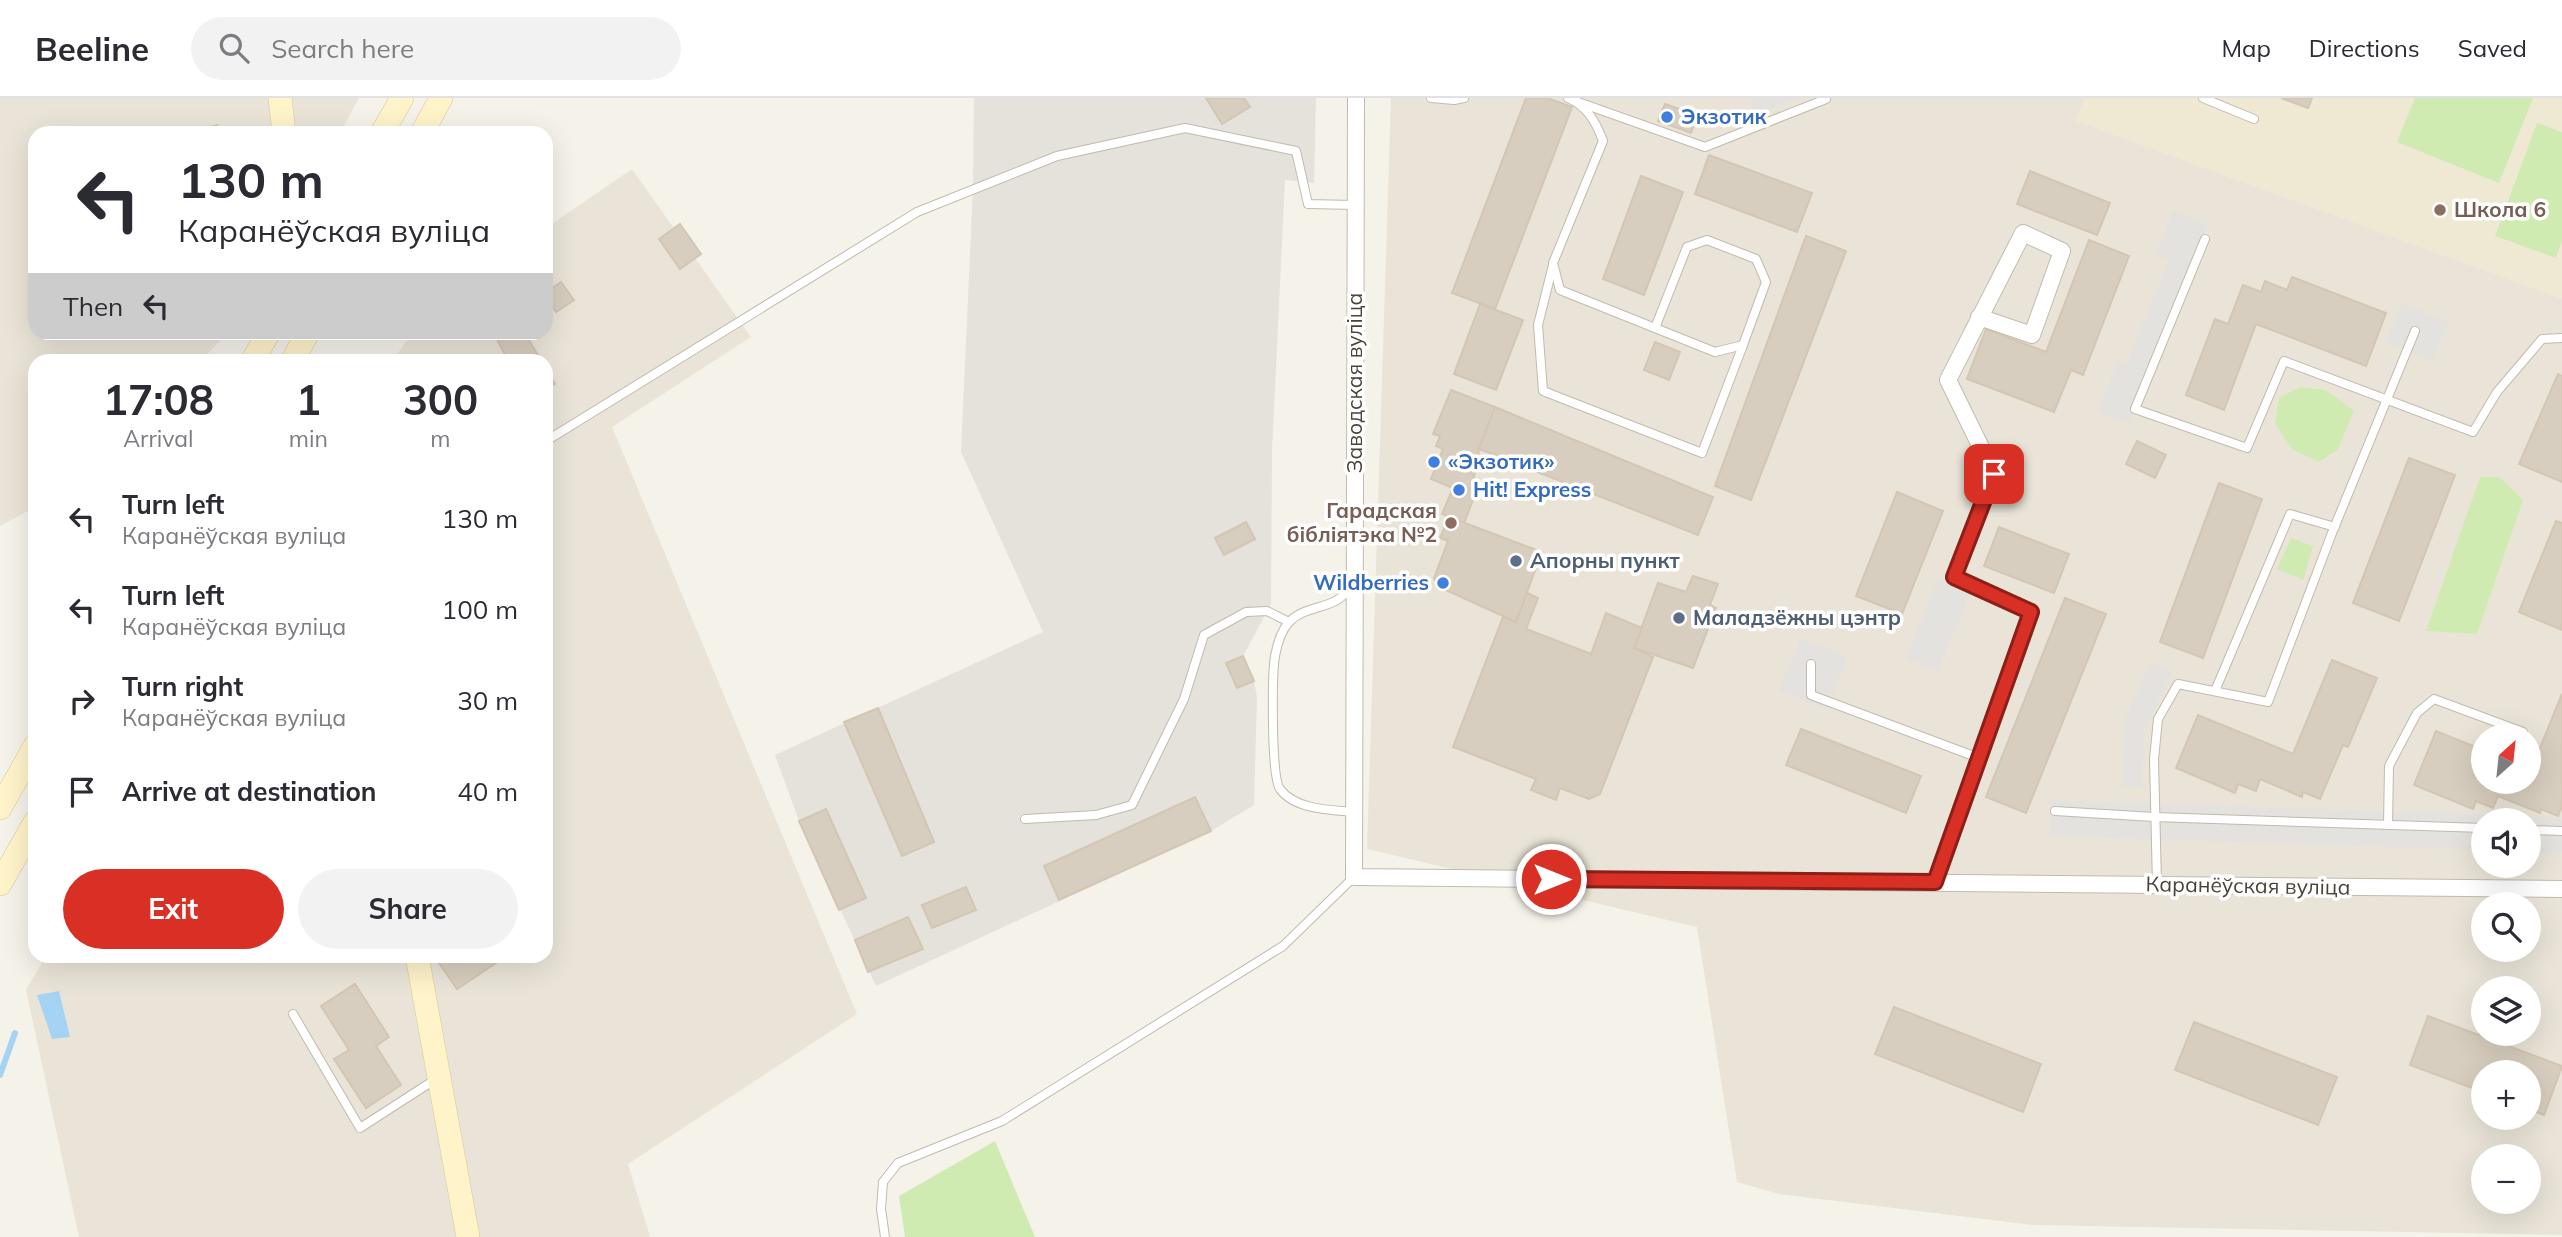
<!DOCTYPE html>
<html lang="en">
<head>
<meta charset="utf-8">
<style>
  :root { --surface:#fff; --page:#f2f2f3; --text:#2b2b33; --muted:#7c7c81; --line:#e1e1e2; --accent:#d93025 }
  body { margin:0; font-family:Mulish,sans-serif; background:var(--page); color:var(--text); height:100vh; display:flex; flex-direction:column; font-size:26px; white-space:nowrap }
  * { box-sizing:border-box; margin:0 }
  p { font-size:23px; color:var(--muted) }
  .icon { flex:none; width:38px; height:38px; fill:none; stroke:currentColor; stroke-width:2; stroke-linecap:round; stroke-linejoin:round }
  .map { position:relative; flex:1; overflow:hidden }
  .details { position:absolute; left:28px; top:256px; width:525px; height:609px; display:flex; flex-direction:column; background:var(--surface); border-radius:21px; box-shadow:0 7px 28px #0002 }
  .details>* { flex:none }
  .banner { position:absolute; left:28px; top:28px; width:525px; height:214px; border-radius:21px; box-shadow:0 7px 28px #0002; background:#fff; color:var(--text); overflow:hidden }
  .needle { width:46px; rotate:27deg }
  .tools { position:absolute; left:2471px; top:626px; display:grid; gap:14px }
  .tools a { display:grid; place-items:center; width:70px; height:70px; border-radius:50%; background:var(--surface); box-shadow:0 7px 28px #0002; font-size:35px }
  .pin { position:absolute; display:grid; place-items:center; width:60px; height:60px; color:#fff; margin:-30px; border-radius:14px; box-shadow:0 4px 10px #0006 }
  .me { position:absolute; width:77px; margin:-38px; rotate:90deg; stroke-linejoin:round; filter:drop-shadow(0 0 5px #0008) }
  .turn { display:flex; align-items:center; gap:24px; height:147px; padding:0 35px; font-size:32px }
  .turn .icon { width:91px; height:91px; stroke-width:2.5 }
  .turn b { display:block; font-size:49px; line-height:60px }
  .then { display:flex; align-items:center; height:66px; padding:0 35px; background:#0003; gap:14px; font-size:26px }
  .eta { display:flex; justify-content:space-evenly; align-items:center; height:119px; text-align:center }
  .eta b { font-size:42px; font-weight:700; line-height:49px }
  .cta { display:flex; gap:14px; margin-top:auto; padding:14px 35px }
  .cta a { flex:1; height:80px; border-radius:42px; background:var(--accent); color:#fff; font-size:28px; font-weight:700; line-height:80px; text-align:center }
  .cta a+a { background:var(--page); color:var(--text) }
  ul { padding:0; list-style:none }
  li { display:flex; align-items:center; gap:21px; height:91px; padding:0 35px }
  li div { flex:1 }
  li b { display:block; font-size:26px }
  li em { font-style:normal }
  header { display:flex; align-items:center; gap:42px; box-sizing:border-box; height:98px; padding:0 35px; background:var(--surface); border-bottom:2px solid var(--line) }
  header strong { font-size:33px }
  nav { display:flex; gap:38px; margin-inline-start:auto; font-size:24px }
  .search { width:490px; height:63px; background:var(--page); display:flex; align-items:center; gap:18px; box-sizing:border-box; padding:0 24px; border-radius:38px; color:var(--muted); font-size:26px }
  .map>svg:first-child { display:block }
  .residential { fill:#eae4d8; fill-rule:evenodd }
  .industrial { fill:#e5e1db }
  .education { fill:#efe8d3 }
  .green { fill:#d0ebb2 }
  .parking { fill:#e4e2de }
  .water { fill:#a5d3f4 }
  .lines { fill:none; stroke-linecap:round; stroke-linejoin:round }
  .stream { stroke:#a5d3f4; stroke-width:6 }
  .building { fill:#d8cebf; stroke:#d3c6b2; stroke-width:2 }
  .lane-casing { stroke:#c2baac; stroke-width:10 }
  .street-casing { stroke:#c2baac; stroke-width:18 }
  .secondary-casing { stroke:#d7c798; stroke-width:24 }
  .lane { stroke:#fff; stroke-width:8 }
  .street { stroke:#fff; stroke-width:16 }
  .secondary { stroke:#fff3ca; stroke-width:23 }
  .route-casing { stroke:#8d1f18; stroke-width:18 }
  .route { stroke:#d93025; stroke-width:12 }
  .shop-dot { fill:#3f7fe0; stroke:#fff; stroke-width:2.5 }
  .education-dot { fill:#8d6e63; stroke:#fff; stroke-width:2.5 }
  .service-dot { fill:#5c6f8a; stroke:#fff; stroke-width:2.5 }
  .labels { text-anchor:middle; stroke-width:7; stroke-linejoin:round; paint-order:stroke }
  .shop-label { font-size:21px; font-weight:bold; fill:#366cbe; stroke:#fff; text-anchor:start }
  .education-label { font-size:21px; font-weight:bold; fill:#785e54; stroke:#fff; text-anchor:start }
  .street-label { font-size:21px; fill:#4a4337; stroke:#fff }
  .service-label { font-size:21px; font-weight:bold; fill:#4e5e75; stroke:#fff; text-anchor:start }
</style>
</head>
<body>
<header>
<strong>Beeline</strong>
<div class="search"><svg class="icon" aria-label="search" viewBox="0 0 24 24"><circle cx="10" cy="10" r="6"/><path d="M15 15l6 6"/></svg>Search here</div>
<nav><a>Map</a><a>Directions</a><a>Saved</a></nav>
</header>
<div class="map">
<svg width="2562" height="1139" viewBox="0 0 2562 1139">
  <rect width="100%" height="100%" fill="#f5f2ea"/>
  <g class="residential">
    <path d="M0,0H359L340,35H35V234L227,235L202,262H35V409L0,428Z"/>
    <path d="M1391,0H2562V1137L2033,1127L1779,1096L1737,1084L1697,829L1367,751ZM2483,639H2529V684H2483ZM2483,723H2529V768H2483ZM2483,807H2529V852H2483ZM2483,891H2529V936H2483ZM2483,975H2529V1020H2483ZM2483,1059H2529V1104H2483Z"/>
    <path d="M632,71L751,239L612,329L857,916L628,1066L650,1139H79L26,892L46,858H546V262H393L412,235L546,234V130Z"/>
  </g>
  <path class="industrial" d="M974,0H1316L1314,85L1285,82L1272,352L1271,506L1243,558L1254,583L1257,599L1254,707L1211,733L876,888L799,723L775,657L1043,534L961,354L973,91Z"/>
  <path class="education" d="M2084,0H2562V201L2076,23Z"/>
  <g class="green">
    <path d="M2415,0H2533L2499,85L2397,44Z"/>
    <path d="M2537,25L2562,34V143L2556,160L2495,138Z"/>
    <path d="M2300,289L2326,292L2354,313L2338,351L2319,364L2292,351L2275,326L2279,300Z"/>
    <path d="M2480,379H2499L2523,402L2477,536L2426,533Z"/>
    <path d="M2291,440L2313,448L2303,482L2277,471Z"/>
    <path d="M995,1043L1035,1139H905L899,1098Z"/>
  </g>
  <g class="parking">
    <path d="M1754,0H1801L1750,17Z"/>
    <path d="M2173,113L2208,127L2129,326L2097,314L2118,262L2127,265L2169,162L2156,156Z"/>
    <path d="M2402,205L2449,224L2432,263L2386,243Z"/>
    <path d="M1938,482L1970,497L1937,574L1905,560Z"/>
    <path d="M1801,540L1848,559L1827,612L1779,592Z"/>
    <path d="M2151,564L2172,574L2144,634L2142,689L2122,688L2124,623Z"/>
    <path d="M2050,702L2562,719V755L2529,754V723H2483V752L2049,738Z"/>
  </g>
  <path class="water" d="M59,893L70,939L52,941L37,897Z"/>
  <g class="lines">
    <path class="stream" d="M0,977L15,935"/>
  </g>
  <g class="building">
    <path d="M1206,0H1244L1250,9L1222,26Z"/>
    <path d="M1526,0H1547L1572,9L1495,211L1452,195Z"/>
    <path d="M2281,0H2312L2308,10Z"/>
    <path d="M1665,6L1697,17L1691,35L1658,23Z"/>
    <path d="M217,27L219,35H200L199,33Z"/>
    <path d="M1709,57L1812,95L1797,134L1695,96Z"/>
    <path d="M2030,73L2110,105L2097,137L2017,106Z"/>
    <path d="M1641,78L1683,94L1644,197L1603,181Z"/>
    <path d="M680,126L701,156L680,171L659,141Z"/>
    <path d="M1806,138L1846,153L1751,402L1715,388Z"/>
    <path d="M2089,142L2129,158L2083,277L2071,272L2054,314L1967,281L1986,231L2046,254Z"/>
    <path d="M2292,179L2386,215L2366,268L2256,226L2224,312L2186,297L2215,221L2228,226L2243,187L2261,194L2265,183L2287,192Z"/>
    <path d="M561,184L574,202L556,214L546,199V194Z"/>
    <path d="M1480,206L1523,222L1496,292L1454,276Z"/>
    <path d="M493,234H524L541,262H508Z"/>
    <path d="M1655,244L1680,254L1669,282L1644,272Z"/>
    <path d="M546,271L555,286L546,291Z"/>
    <path d="M2558,276L2562,278V384L2519,366Z"/>
    <path d="M1451,292L1495,309L1479,351L1478,357L1481,358L1473,381L1480,384L1464,425L1442,416L1453,390L1431,381L1443,351L1436,348L1440,338L1433,336Z"/>
    <path d="M1495,309L1713,399L1698,437L1479,351Z"/>
    <path d="M2137,343L2166,357L2155,380L2126,366Z"/>
    <path d="M2409,360L2455,377L2399,523L2353,505Z"/>
    <path d="M2219,385L2262,401L2203,560L2160,544Z"/>
    <path d="M1897,394L1943,413L1902,516L1856,498Z"/>
    <path d="M1449,419L1542,454L1516,524L1439,489L1434,480L1448,443L1440,440Z"/>
    <path d="M2556,423L2562,425V532L2519,514Z"/>
    <path d="M1246,424L1255,441L1224,457L1215,440Z"/>
    <path d="M1999,429L2069,456L2054,495L1984,468Z"/>
    <path d="M1693,478L1718,486L1710,507L1716,510L1693,570L1634,550L1658,485L1686,494Z"/>
    <path d="M1527,495L1538,500L1526,531L1591,556L1606,515L1642,530L1634,550L1653,559L1600,696L1589,701L1560,690L1556,702L1531,692L1536,681L1453,649L1503,519L1516,524Z"/>
    <path d="M2065,500L2106,516L2026,715L1986,699Z"/>
    <path d="M1243,558L1254,583L1237,590L1226,565Z"/>
    <path d="M2332,562L2377,580L2348,649L2343,647L2320,701L2303,694L2302,699L2260,681L2256,693L2238,686L2235,695L2176,670L2198,617L2293,656Z"/>
    <path d="M2562,596V708L2558,718L2541,711L2540,715L2498,698L2493,710L2476,703L2473,711L2414,687L2436,633L2483,652V684H2529V671L2531,672Z"/>
    <path d="M878,610L934,744L902,758L844,624Z"/>
    <path d="M1801,631L1921,678L1906,715L1786,667Z"/>
    <path d="M1195,699L1211,733L1059,802L1044,768Z"/>
    <path d="M826,711L866,800L839,812L799,723Z"/>
    <path d="M966,789L976,812L932,830L922,807Z"/>
    <path d="M908,819L923,851L868,874L855,842Z"/>
    <path d="M449,858H495L499,863L457,891L439,865Z"/>
    <path d="M355,886L389,939L376,948L401,987L366,1010L334,961L349,952L321,908Z"/>
    <path d="M1894,909L2041,966L2023,1014L1875,956Z"/>
    <path d="M2428,918L2562,968L2544,1017L2529,1011V975H2483V994L2410,967Z"/>
    <path d="M2194,924L2337,979L2318,1027L2175,972Z"/>
  </g>
  <g class="lines">
    <defs>
      <g id="lane">
        <path d="M1431,0L1454,2L1464,0"/>
        <path d="M1568,0C1587,8 1596,24 1603,43L1553,165L1560,192L1715,254L1743,247L1766,184L1756,161L1707,142L1687,149L1655,230"/>
        <path d="M2203,0L2254,21"/>
        <path d="M1578,4L1705,49L1826,1"/>
        <path d="M2205,141L2135,311L2247,350L2284,263L2473,334L2497,294L2542,241L2562,240"/>
        <path d="M1553,167L1538,227L1543,293L1702,355L1743,247"/>
        <path d="M546,343L917,114L1057,58L1185,30L1296,53L1308,106L1355,107"/>
        <path d="M1353,488C1348,492 1343,499 1337,502C1322,511 1302,510 1289,524C1281,533 1277,547 1275,558C1272,576 1271,679 1280,691C1295,712 1332,712 1354,714"/>
        <path d="M1811,566V597L1979,660"/>
        <path d="M2215,593L2290,416L2335,429"/>
        <path d="M2055,713L2154,719L2483,730"/>
        <path d="M1025,721L1096,717L1132,707L1184,601L1204,537L1246,514L1267,513L1289,524"/>
        <path d="M2388,727L2389,668L2417,615L2434,601L2523,634"/>
        <path d="M2529,732L2562,733"/>
        <path d="M2157,787L2154,661L2158,621L2178,586L2268,604L2332,435L2415,233"/>
        <path d="M293,916L360,1030L436,981"/>
        <path d="M885,1139L881,1111L883,1084L898,1065L1002,1023L1283,848L1354,779"/>
      </g>
      <g id="street">
        <path d="M1356,0L1354,779L2562,791"/>
        <path d="M1935,784L2031,514L1954,479L1994,376L1948,282L2023,135L2062,153L2032,237L1979,219"/>
      </g>
      <g id="secondary">
        <path d="M280,0L284,35"/>
        <path d="M382,35L402,0"/>
        <path d="M422,35L441,0"/>
        <path d="M253,262L269,234"/>
        <path d="M293,262L308,234"/>
        <path d="M0,710L35,648"/>
        <path d="M0,786L35,724"/>
        <path d="M417,858L468,1139"/>
      </g>
    </defs>
    <use href="#lane" class="lane-casing"/>
    <use href="#street" class="street-casing"/>
    <use href="#secondary" class="secondary-casing"/>
    <use href="#lane" class="lane"/>
    <use href="#street" class="street"/>
    <use href="#secondary" class="secondary"/>
  </g>
  <g class="lines">
    <defs>
      <path id="route" d="M1551,781L1935,784L2031,514L1954,479L1994,376"/>
    </defs>
    <use href="#route" class="route-casing"/>
    <use href="#route" class="route"/>
  </g>
  <g class="shop-dot">
    <circle cx="1667" cy="19" r="7"/>
    <circle cx="1434" cy="364" r="7"/>
    <circle cx="1459" cy="392" r="7"/>
    <circle cx="1443" cy="485" r="7"/>
  </g>
  <g class="education-dot">
    <circle cx="2440" cy="112" r="7"/>
    <circle cx="1451" cy="425" r="7"/>
  </g>
  <g class="service-dot">
    <circle cx="1516" cy="463" r="7"/>
    <circle cx="1679" cy="520" r="7"/>
  </g>
  <g class="labels">
    <g class="shop-label">
      <text x="1681" y="26">Экзотик</text>
      <text x="1448" y="371">«Экзотик»</text>
      <text x="1473" y="399">Hit! Express</text>
      <text x="1429" y="492" text-anchor="end">Wildberries</text>
    </g>
    <g class="education-label">
      <text x="2454" y="119">Школа 6</text>
      <text x="1437" y="420" text-anchor="end">Гарадская<tspan x="1437" dy="24">бібліятэка №2</tspan></text>
    </g>
    <g class="street-label">
      <text transform="translate(1355 285) rotate(-90)" y="7">Заводская вуліца</text>
      <text transform="translate(2248 788) rotate(1)" y="7">Каранёўская вуліца</text>
    </g>
    <g class="service-label">
      <text x="1530" y="470">Апорны пункт</text>
      <text x="1693" y="527">Маладзёжны цэнтр</text>
    </g>
  </g>
</svg>
<div class="tools">
<a><svg class="needle" viewBox="-14 -14 28 28"><path d="M0-13l5 13h-10z" fill="#e53935"/><path d="M0 13l5-13h-10z" fill="#7c7c81"/></svg></a>
<a><svg class="icon" aria-label="sound" viewBox="0 0 24 24"><path d="M4 9h4l5-4v14l-5-4H4zM17 9q2 3 0 6"/></svg></a>
<a><svg class="icon" aria-label="search" viewBox="0 0 24 24"><circle cx="10" cy="10" r="6"/><path d="M15 15l6 6"/></svg></a>
<a><svg class="icon" aria-label="layers" viewBox="0 0 24 24"><path d="M12 4l9 5-9 5-9-5zM3 14l9 5 9-5"/></svg></a>
<a>+</a>
<a>−</a>
</div>
<div class="pin" style="left:1994px;top:376px;background:#d93025"><svg class="icon" aria-label="arrive" viewBox="0 0 24 24"><path d="M6 21V4h12l-3 4 3 4H6"/></svg></div>
<svg class="me" style="left:1551px;top:781px" viewBox="-20 -20 40 40"><circle r="17" fill="#d93025" stroke="#fff" stroke-width="3"/><path d="M0-11L8 9 0 5-8 9z" fill="#fff"/></svg>
<div class="banner">
<div class="turn"><svg class="icon" aria-label="left" viewBox="0 0 24 24"><path d="M17 20v-9H6M10 6l-5 5 5 5"/></svg><div><b>130 m</b>Каранёўская вуліца</div></div>
<div class="then">Then<svg class="icon" aria-label="left" viewBox="0 0 24 24"><path d="M17 20v-9H6M10 6l-5 5 5 5"/></svg></div>
</div>
<section class="details">
<div class="eta">
<div><b>17:08</b><p>Arrival</p></div>
<div><b>1</b><p>min</p></div>
<div><b>300</b><p>m</p></div>
</div>
<ul>
<li><svg class="icon" aria-label="left" viewBox="0 0 24 24"><path d="M17 20v-9H6M10 6l-5 5 5 5"/></svg><div><b>Turn left</b><p>Каранёўская вуліца</p></div><em>130 m</em></li>
<li><svg class="icon" aria-label="left" viewBox="0 0 24 24"><path d="M17 20v-9H6M10 6l-5 5 5 5"/></svg><div><b>Turn left</b><p>Каранёўская вуліца</p></div><em>100 m</em></li>
<li><svg class="icon" aria-label="right" viewBox="0 0 24 24"><path d="M7 20v-9h11M14 6l5 5-5 5"/></svg><div><b>Turn right</b><p>Каранёўская вуліца</p></div><em>30 m</em></li>
<li><svg class="icon" aria-label="arrive" viewBox="0 0 24 24"><path d="M6 21V4h12l-3 4 3 4H6"/></svg><div><b>Arrive at destination</b></div><em>40 m</em></li>
</ul>
<div class="cta"><a>Exit</a><a>Share</a></div>
</section>
</div>
</body>
</html>
